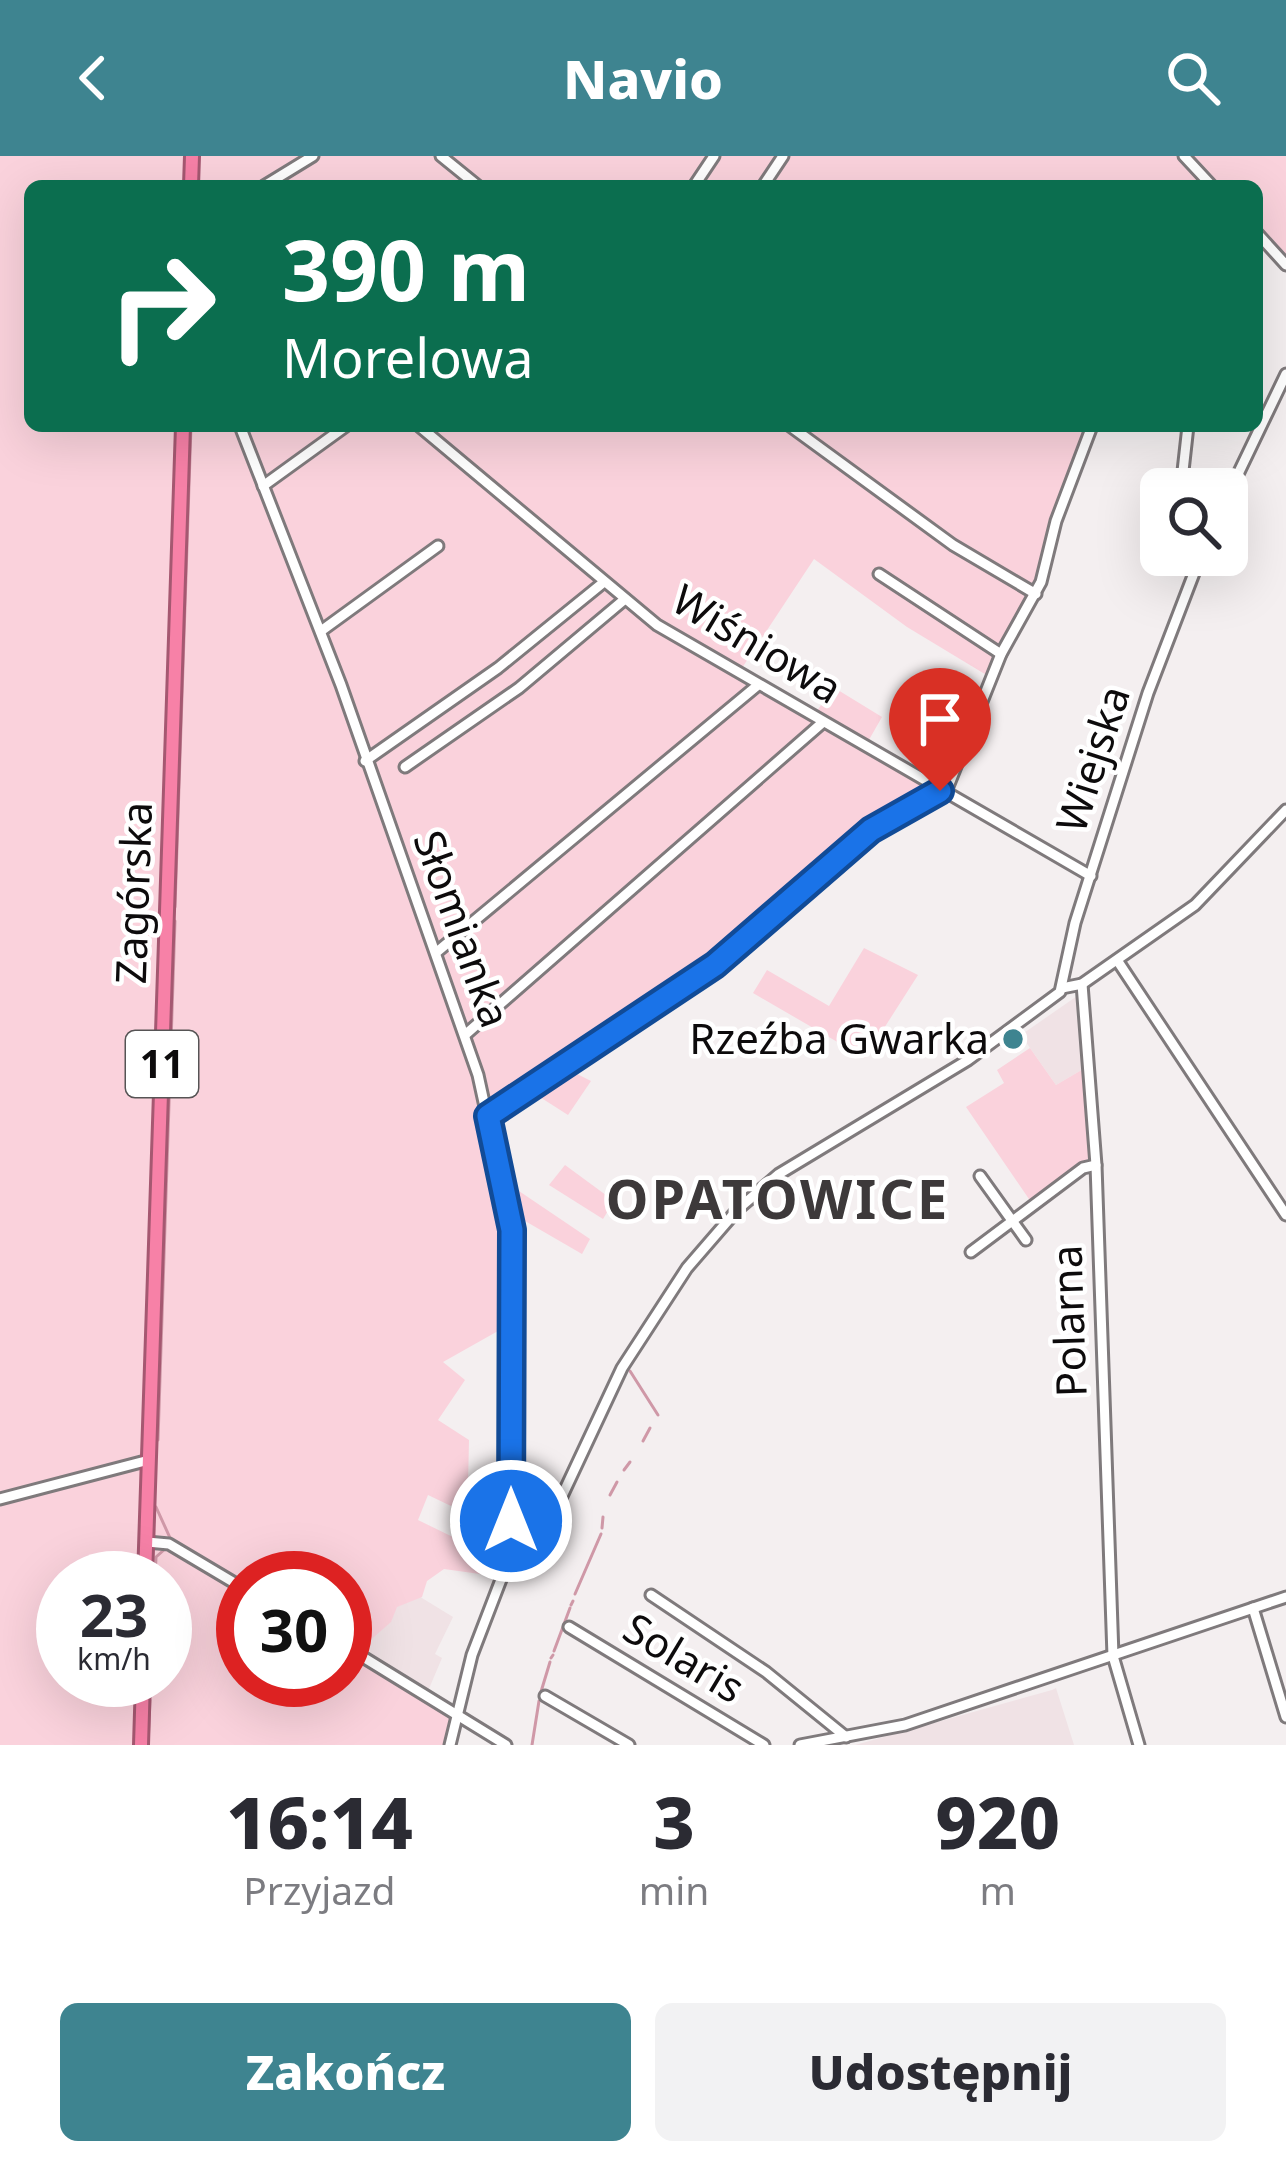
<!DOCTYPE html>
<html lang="pl">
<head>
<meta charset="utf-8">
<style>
  :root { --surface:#fff; --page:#f2f2f3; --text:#2b2b33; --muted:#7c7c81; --accent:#3e8490 }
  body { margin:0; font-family:"Noto Sans",sans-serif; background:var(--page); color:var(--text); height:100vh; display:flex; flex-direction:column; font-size:45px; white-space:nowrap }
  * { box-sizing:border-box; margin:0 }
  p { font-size:39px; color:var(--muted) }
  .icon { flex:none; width:66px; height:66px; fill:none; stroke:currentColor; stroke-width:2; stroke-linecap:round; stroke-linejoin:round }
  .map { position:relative; height:1589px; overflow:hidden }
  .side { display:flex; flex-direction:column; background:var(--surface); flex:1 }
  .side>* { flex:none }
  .hud { position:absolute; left:24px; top:24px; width:1239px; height:252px; border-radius:18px; box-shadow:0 12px 48px #0002; background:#0b6e4f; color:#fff; overflow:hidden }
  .buttons { position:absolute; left:1140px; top:312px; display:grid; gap:24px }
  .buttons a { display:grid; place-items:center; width:108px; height:108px; border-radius:18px; background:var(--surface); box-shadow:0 12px 48px #0002; font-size:60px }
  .speed { position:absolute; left:36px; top:1395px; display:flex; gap:24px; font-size:60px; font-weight:700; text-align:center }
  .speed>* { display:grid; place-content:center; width:156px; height:156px; border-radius:50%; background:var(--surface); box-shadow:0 12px 48px #0002; line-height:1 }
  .speed small { font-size:30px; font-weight:400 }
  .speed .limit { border:18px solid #d22; background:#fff; color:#111 }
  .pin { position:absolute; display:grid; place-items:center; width:102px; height:102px; color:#fff; margin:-123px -51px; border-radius:50% 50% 50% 0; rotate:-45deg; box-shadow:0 0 12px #0007 }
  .pin .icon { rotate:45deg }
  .me { position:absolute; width:132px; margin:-66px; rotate:0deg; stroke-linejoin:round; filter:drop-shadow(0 0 9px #0008) }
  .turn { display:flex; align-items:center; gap:42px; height:252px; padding:0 60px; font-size:54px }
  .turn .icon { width:156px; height:156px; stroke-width:2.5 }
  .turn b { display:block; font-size:84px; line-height:102px }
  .eta { display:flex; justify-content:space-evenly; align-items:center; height:204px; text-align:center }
  .eta b { font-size:72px; font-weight:800; line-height:84px }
  .button { display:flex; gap:24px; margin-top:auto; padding:24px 60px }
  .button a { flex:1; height:138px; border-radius:18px; background:var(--accent); color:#fff; font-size:48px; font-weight:800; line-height:138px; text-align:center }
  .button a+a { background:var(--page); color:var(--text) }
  header { display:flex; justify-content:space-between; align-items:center; height:156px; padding:0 60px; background:var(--accent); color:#fff; font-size:54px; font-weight:800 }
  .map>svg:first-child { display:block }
  .built { fill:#f0e2e5 }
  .green { fill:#fad2dc; fill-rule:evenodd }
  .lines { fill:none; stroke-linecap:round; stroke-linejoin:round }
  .stream { stroke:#cf98a7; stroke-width:3 }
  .minor-casing { stroke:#7f7a7c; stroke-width:15 }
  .highway-casing { stroke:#a55871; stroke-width:18 }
  .minor { stroke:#fff; stroke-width:9 }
  .highway { stroke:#f781a7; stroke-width:12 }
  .route-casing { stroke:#114b97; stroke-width:30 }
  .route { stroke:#1a73e8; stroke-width:21 }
  .poi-dot { fill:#3e8490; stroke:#fff; stroke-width:4.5 }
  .labels { text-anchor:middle; stroke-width:9; stroke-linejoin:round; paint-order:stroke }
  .shield { fill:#fff; stroke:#565455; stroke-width:3 }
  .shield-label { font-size:39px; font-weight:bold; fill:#0d0b0c }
  .street-label { font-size:42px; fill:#0d0b0c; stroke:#fff }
  .poi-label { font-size:42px; fill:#0d0b0c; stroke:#fff; text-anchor:end }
  .district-label { font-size:54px; font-weight:bold; letter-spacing:3px; fill:#3d393a; stroke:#fff }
</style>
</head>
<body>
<header><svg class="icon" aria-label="back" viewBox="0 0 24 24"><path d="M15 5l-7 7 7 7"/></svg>Navio<svg class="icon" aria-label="search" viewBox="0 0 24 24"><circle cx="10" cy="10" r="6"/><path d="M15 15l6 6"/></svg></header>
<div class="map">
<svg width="1286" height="1589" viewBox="0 0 1286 1589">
  <rect width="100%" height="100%" fill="#f4eff0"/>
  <g class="built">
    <path d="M1080,838L1085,912L1056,929L1021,879Z"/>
    <path d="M337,1390L453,1461L435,1498L442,1502L428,1535L345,1483V1422H254Z"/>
    <path d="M1056,1532L1074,1589H855L1052,1534Z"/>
  </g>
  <g class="green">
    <path d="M0,0H1286V103L1257,72V30H30V270H1095L1045,415L993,523L907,471L814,403L740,515L815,558L833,531L882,561L866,589L948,635L875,673L728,800L488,963L508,1053L512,1167L443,1206L465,1224L438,1264L469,1284L468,1329L451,1350L428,1339L418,1364L496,1402L487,1419L444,1413L427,1425L422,1441L397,1451L391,1466L358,1495L457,1552L450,1589H0ZM63,1422H165V1524H63ZM243,1422H345V1524H243Z"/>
    <path d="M864,792L918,819L865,902L753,837L767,814L829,850Z"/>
    <path d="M1030,892L1056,929L1085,912L1092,1000L1031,1046L966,951L1004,927L997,914Z"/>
    <path d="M567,913L591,925L568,959L532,936Z"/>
    <path d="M565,1009L614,1045L603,1063L549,1029Z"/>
    <path d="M513,1031L590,1083L582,1098L513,1058L507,1033Z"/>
  </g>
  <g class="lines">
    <g class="stream">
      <path d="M175,751L191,270"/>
      <path d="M630,1215L658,1259"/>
      <path d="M158,1284L175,765"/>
      <path d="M643,1285L650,1272"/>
      <path d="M624,1314L630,1306"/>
      <path d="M610,1339L617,1326"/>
      <path d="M156,1351L171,1384"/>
      <path d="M602,1372L603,1361"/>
      <path d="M155,1422L156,1401L165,1393"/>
      <path d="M575,1438L601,1378"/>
      <path d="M571,1449L573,1445"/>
      <path d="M554,1495L570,1452"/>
      <path d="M551,1502L553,1499"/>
      <path d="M150,1534L151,1524"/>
      <path d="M540,1539L550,1506"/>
      <path d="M148,1589L150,1544"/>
      <path d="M532,1589L539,1545"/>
    </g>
    <defs>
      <g id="minor">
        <path d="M441,0L478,30"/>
        <path d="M1184,0L1212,30"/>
        <path d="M264,30L313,0"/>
        <path d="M694,30L714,0"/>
        <path d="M763,30L783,0"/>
        <path d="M1257,77L1286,109"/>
        <path d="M240,270L341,529L478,919L512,1074L511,1365L516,1392"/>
        <path d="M419,270L657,469L1091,720"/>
        <path d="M790,270L953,389L1036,438"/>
        <path d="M263,330L346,270"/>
        <path d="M1181,333L1188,270"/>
        <path d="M1227,341L1286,218"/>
        <path d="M879,418L1001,498"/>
        <path d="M321,475L438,390"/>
        <path d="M365,605L498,512L604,426"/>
        <path d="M405,611L519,532L625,443"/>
        <path d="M945,638L1001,498L1041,426L1056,365L1092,270"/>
        <path d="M438,795L758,529"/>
        <path d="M1117,804L1286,1059"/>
        <path d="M1082,828L1096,1009L1113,1500L1139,1589"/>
        <path d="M1062,832L1082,828L1195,749L1286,654"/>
        <path d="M466,878L822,567"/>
        <path d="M488,960L715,809L871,674L940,635"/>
        <path d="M980,1020L1026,1084"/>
        <path d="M971,1096L1083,1012L1096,1009"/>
        <path d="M0,1343L149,1304"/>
        <path d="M147,1386L169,1388L243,1432"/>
        <path d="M651,1439L766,1516L846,1581"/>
        <path d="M1253,1452L1286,1561"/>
        <path d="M569,1471L764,1589"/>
        <path d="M345,1490L506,1589"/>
        <path d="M545,1540L629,1589"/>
        <path d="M450,1589L472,1499L507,1408L562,1340L622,1212L687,1112L738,1053L779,1018L968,904L1060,836L1075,767L1148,537L1201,399"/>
        <path d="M800,1589L905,1569L1286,1441"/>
      </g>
      <g id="highway">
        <path d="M191,30L192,0"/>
        <path d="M145,1422L183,270"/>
        <path d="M141,1589L143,1524"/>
      </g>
    </defs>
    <use href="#minor" class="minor-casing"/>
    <use href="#highway" class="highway-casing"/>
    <use href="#minor" class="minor"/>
    <use href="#highway" class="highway"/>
  </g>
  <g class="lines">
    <defs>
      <path id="route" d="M511,1365L512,1074L488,960L715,809L871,674L940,635"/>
    </defs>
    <use href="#route" class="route-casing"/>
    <use href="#route" class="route"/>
  </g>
  <circle class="poi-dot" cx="1013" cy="883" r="12"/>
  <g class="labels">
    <rect class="shield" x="126" y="875" width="72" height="66" rx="9"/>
    <g class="shield-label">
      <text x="162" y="922">11</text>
    </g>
    <g class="street-label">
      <text transform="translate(757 488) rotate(31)" y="15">Wiśniowa</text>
      <text transform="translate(1093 603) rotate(-72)" y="15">Wiejska</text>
      <text transform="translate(134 737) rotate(-88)" y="15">Zagórska</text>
      <text transform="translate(462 773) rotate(70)" y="15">Słomianka</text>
      <text transform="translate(1069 1165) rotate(-92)" y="15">Polarna</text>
      <text transform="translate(684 1502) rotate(31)" y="15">Solaris</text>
    </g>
    <g class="poi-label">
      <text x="989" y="898">Rzeźba Gwarka</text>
    </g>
    <g class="district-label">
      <text x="778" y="1063">OPATOWICE</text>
    </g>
  </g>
</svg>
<div class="buttons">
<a><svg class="icon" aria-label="search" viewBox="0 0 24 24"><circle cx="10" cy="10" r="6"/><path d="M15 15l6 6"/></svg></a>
</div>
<div class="speed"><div>23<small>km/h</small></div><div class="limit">30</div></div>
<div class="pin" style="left:940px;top:635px;background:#d93025"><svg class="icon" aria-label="arrive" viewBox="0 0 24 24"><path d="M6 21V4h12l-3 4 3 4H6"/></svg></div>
<svg class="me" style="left:511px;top:1365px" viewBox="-20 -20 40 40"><circle r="17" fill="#1a73e8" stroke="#fff" stroke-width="3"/><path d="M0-11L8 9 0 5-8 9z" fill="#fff"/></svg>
<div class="hud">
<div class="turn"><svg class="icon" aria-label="right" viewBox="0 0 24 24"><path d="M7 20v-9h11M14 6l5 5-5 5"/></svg><div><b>390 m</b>Morelowa</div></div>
</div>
</div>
<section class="side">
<div class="eta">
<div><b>16:14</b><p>Przyjazd</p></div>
<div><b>3</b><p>min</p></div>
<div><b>920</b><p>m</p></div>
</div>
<div class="button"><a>Zakończ</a><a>Udostępnij</a></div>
</section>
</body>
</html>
